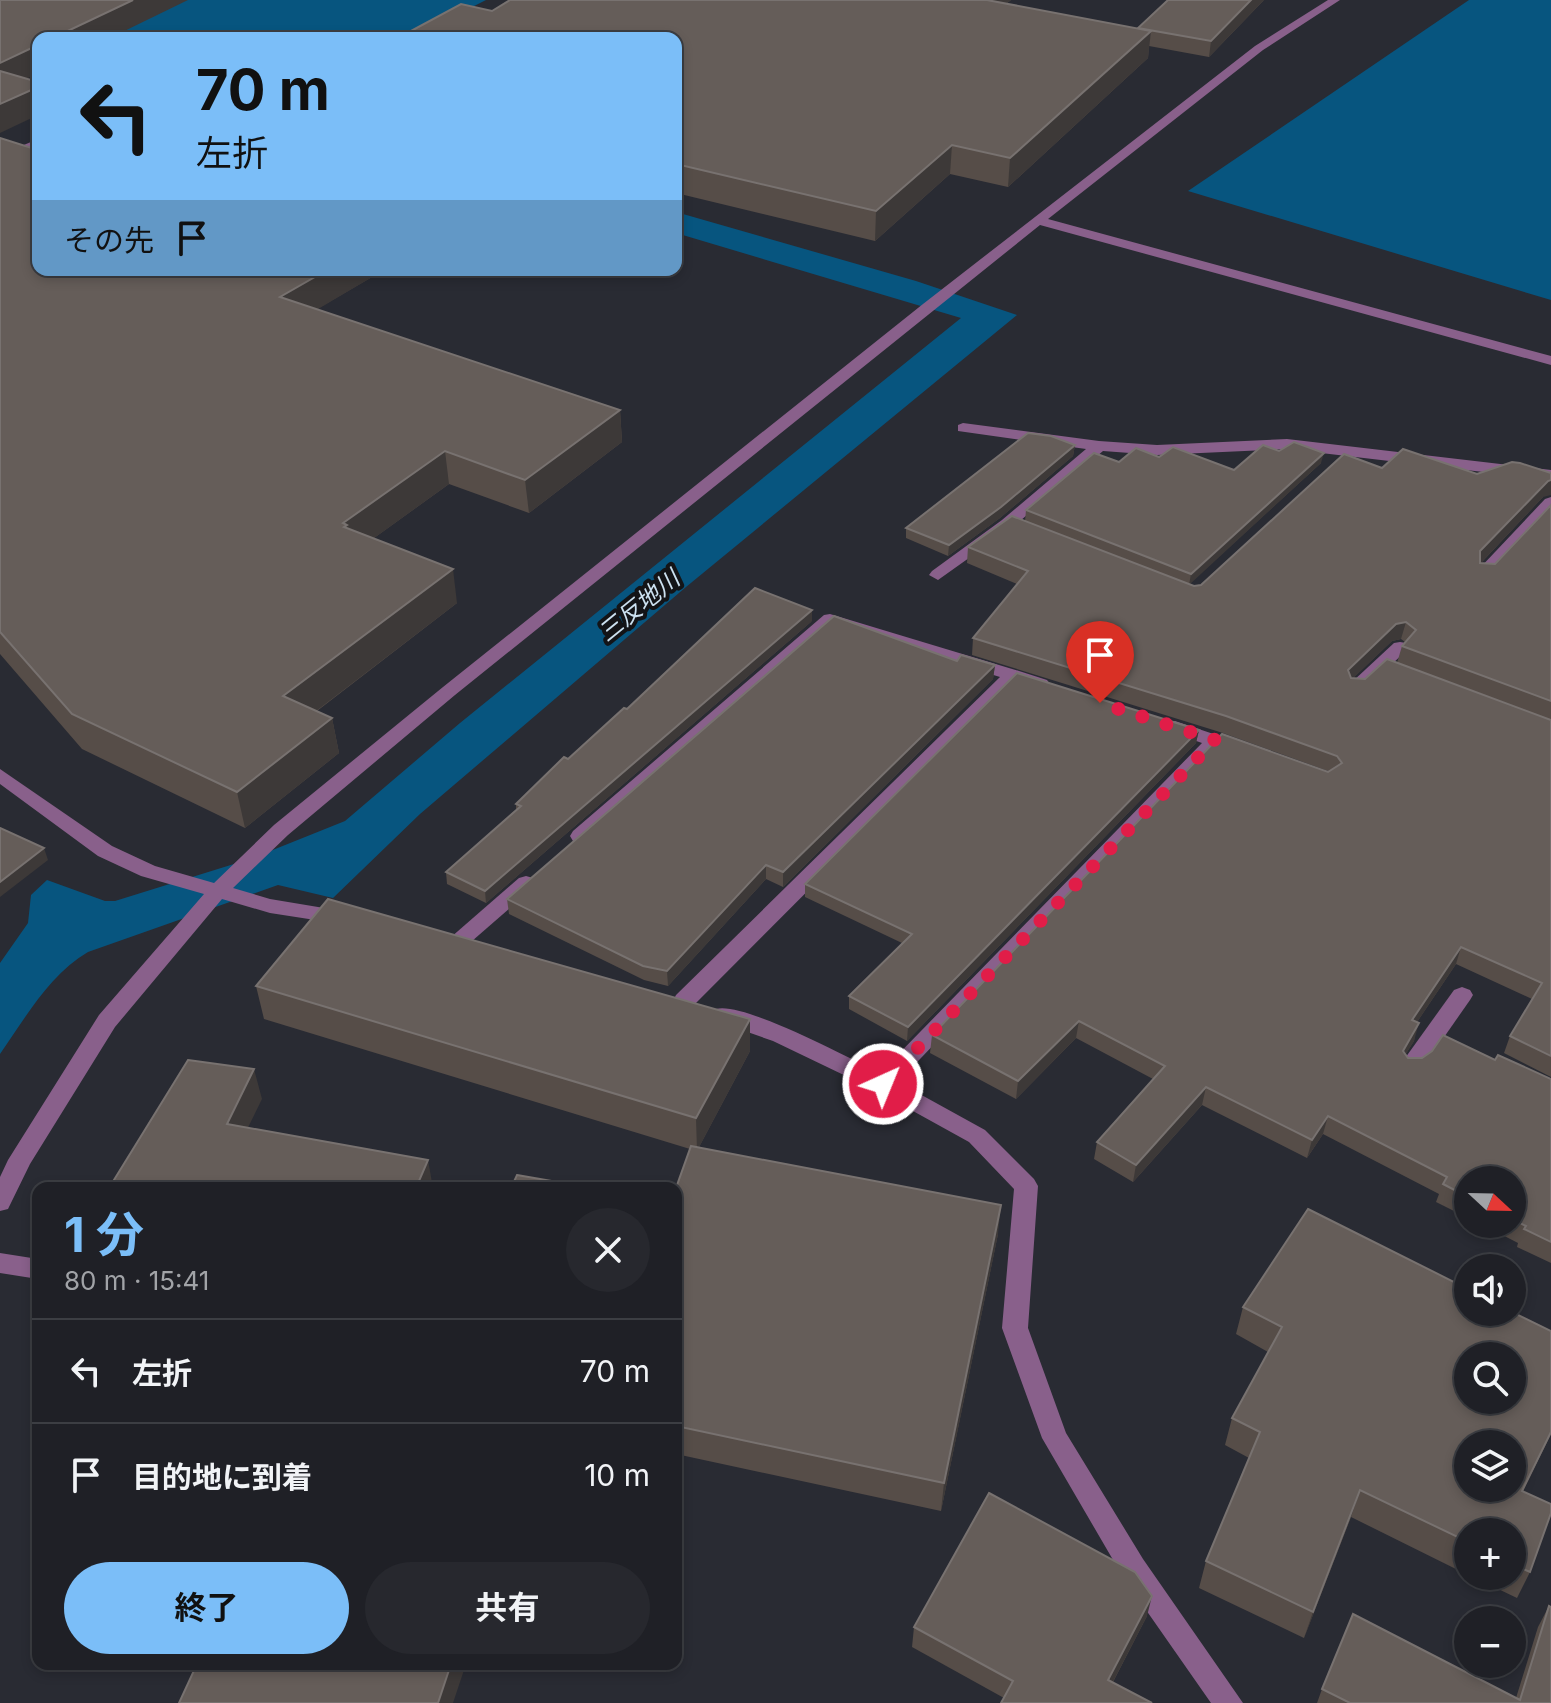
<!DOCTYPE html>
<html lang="ja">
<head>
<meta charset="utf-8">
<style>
  :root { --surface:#1f2026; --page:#27282e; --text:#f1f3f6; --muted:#a1a3a7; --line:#3c3e43; --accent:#7bbef8 }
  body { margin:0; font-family:Inter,"Noto Sans JP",sans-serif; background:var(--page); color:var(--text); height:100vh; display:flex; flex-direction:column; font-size:30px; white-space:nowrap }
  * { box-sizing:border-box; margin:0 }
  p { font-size:26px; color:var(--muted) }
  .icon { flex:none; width:44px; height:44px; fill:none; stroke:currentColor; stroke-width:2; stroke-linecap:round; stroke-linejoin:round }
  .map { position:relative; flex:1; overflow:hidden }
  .panel { position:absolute; left:32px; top:1182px; width:650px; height:488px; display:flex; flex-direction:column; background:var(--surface); border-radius:16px; box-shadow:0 4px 12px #0003,0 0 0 2px var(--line) }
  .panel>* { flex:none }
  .top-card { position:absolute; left:32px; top:32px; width:650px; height:244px; border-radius:16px; box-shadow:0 4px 12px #0003,0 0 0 2px var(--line); background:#7bbef8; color:#111; overflow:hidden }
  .needle { width:52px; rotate:112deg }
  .buttons { position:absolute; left:1454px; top:1166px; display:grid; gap:16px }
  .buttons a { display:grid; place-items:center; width:72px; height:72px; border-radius:50%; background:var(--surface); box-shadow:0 4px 12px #0003,0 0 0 2px var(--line); font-size:40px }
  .pin { position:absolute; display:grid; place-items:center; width:68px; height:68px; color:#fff; margin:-82px -34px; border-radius:50% 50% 50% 0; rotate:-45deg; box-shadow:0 0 8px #0007 }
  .pin .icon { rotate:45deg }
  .me { position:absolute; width:88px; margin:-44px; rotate:44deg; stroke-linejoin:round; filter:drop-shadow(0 0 6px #0008) }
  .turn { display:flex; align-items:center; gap:28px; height:168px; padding:0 32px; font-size:36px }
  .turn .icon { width:104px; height:104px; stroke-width:2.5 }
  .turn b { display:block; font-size:56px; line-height:68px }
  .then { display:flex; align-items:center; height:76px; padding:0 32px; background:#0003; gap:16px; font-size:30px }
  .round { display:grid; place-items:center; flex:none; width:84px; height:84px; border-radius:42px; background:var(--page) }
  .head { display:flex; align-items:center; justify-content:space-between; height:136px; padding:0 32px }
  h1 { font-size:48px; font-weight:700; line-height:60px; color:var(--accent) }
  .action { display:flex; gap:16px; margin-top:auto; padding:16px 32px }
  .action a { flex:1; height:92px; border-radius:48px; background:var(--accent); color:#111; font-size:32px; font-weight:700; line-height:92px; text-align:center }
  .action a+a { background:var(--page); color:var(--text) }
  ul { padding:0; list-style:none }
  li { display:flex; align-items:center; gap:24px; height:104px; padding:0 32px; border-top:2px solid var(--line) }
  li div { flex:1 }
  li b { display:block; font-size:30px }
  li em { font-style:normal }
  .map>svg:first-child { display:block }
  .water { fill:#07557f }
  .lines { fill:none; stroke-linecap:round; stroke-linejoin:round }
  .minor { fill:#89608b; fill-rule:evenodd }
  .wall { fill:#564d48 }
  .shaded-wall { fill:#3d3938 }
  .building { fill:#655d59; stroke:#787270; stroke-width:2; fill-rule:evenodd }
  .route { stroke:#e11d48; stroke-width:14; stroke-dasharray:0 25.2 }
  .labels { text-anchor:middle; stroke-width:8; stroke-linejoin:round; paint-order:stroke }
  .water-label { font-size:24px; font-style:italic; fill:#cce1f0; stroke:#131417 }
</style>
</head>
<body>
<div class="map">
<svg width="1551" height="1703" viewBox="0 0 1551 1703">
  <rect width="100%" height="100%" fill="#292b33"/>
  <g class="water">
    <path d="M172,0H486L411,38H99Z"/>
    <path d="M1469,0H1551V300L1188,191Z"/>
    <path d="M676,212L916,281L1017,315L686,587L420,814L333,898L278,885L88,952C49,975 26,1017 0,1054V963L28,923L31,895L47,880L105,901H115L250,859L345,821L460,723L961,318L676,233Z"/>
  </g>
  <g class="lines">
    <g class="minor">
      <path d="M1328,0H1340L1263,50L1048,219L1551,356V365L1040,225L455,695L288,835L233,888L270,899L348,912L351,917L348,922L341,924L270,913L222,899L115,1027L30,1164L8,1209L0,1211V1177L8,1160L99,1015L204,894L141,876L98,856L0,784V769L112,846L155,866L214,883L274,825L443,687L923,304L1255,46Z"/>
      <path d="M38,139V148L0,164V155Z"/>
      <path d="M963,423L1099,441L1157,445L1287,439L1551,470V480L1287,449L1157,455L1103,451L1014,526L938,580L929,575L932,571L1002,520L1086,449L958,431V425Z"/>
      <path d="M1551,497V512L1490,578H1478L1476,574L1478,570L1545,499Z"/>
      <path d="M830,614L1019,671L1047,680L1050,684L1041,690L1016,682L692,1007H676L673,1001L676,995L1000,677L833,626L587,841H573L570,836L573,831L824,615Z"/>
      <path d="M1400,642L1406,643L1409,647L1406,651L1364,690H1352L1349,686L1352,682L1394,643Z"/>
      <path d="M1175,721L1246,745L1248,749L1239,755L1218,748L898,1082L985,1130L1034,1179L1038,1186L1028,1328L1066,1433L1143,1559L1243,1703H1211L1123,1577L1042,1438L1002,1328L1014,1189L969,1142L875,1090L773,1041L716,1021L713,1015L716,1009C743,1001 851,1059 880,1073L1202,743L1168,731L1166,727L1168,723Z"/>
      <path d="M526,876L533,878L536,883L533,888L464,948H450L447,943L450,938L519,878Z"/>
      <path d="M1462,987L1470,990L1473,995L1470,1000L1419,1073L1411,1075L1403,1073L1400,1067L1403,1061L1454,990Z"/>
      <path d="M0,1253L38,1259V1279L0,1273Z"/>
    </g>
  </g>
  <g class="wall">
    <path d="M510,0H1011L1006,4L1138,29L1264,0L1209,57L1149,46L1148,58L1008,187L950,174L875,241L676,193V38L492,11Z"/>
    <path d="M0,138L38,270H384L317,309L620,410L622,442L529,513L449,484L374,538L457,603L317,711L332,718L339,753L245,828L82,749L0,654Z"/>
    <path d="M1075,445L1073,456L1000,518L948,556L906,538V528Z"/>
    <path d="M1279,451L1321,463L1189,584L1194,586L1201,585L1382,468L1543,497L1481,563L1495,564L1551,505V720L1397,663L1402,646L1405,642L1401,639L1392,641L1353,678L1551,720V1077L1504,1053L1510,1036L1532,999L1456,964L1417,1022L1414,1041L1405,1055L1408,1058L1495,1060L1551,1079V1263L1517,1247L1518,1243L1481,1224H1512V1180H1468V1218L1436,1202L1439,1194L1323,1134L1307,1158L1202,1105L1133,1182L1094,1159L1097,1142L1153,1079L1076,1038L1016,1099L930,1053L932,1035L1328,771L1223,733L972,655L973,638L1017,584L967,563L968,547L1025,521L1026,510L1159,457L1234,470Z"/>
    <path d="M812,621L486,903L447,884L446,872L516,810V804L627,709Z"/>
    <path d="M957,661L995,665L993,679L783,887L766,879L668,986L644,980L509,914L507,899Z"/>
    <path d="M1199,730L1196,743L907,1041L849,1009V996L902,943L805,897V884Z"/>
    <path d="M256,986L750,1019V1051L699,1147L998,1234L941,1511L676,1454V1188L690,1149L264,1019Z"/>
    <path d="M1243,1307L1551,1331V1434L1523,1491L1530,1572L1517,1598L1471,1576H1512V1532H1468V1575L1351,1517L1304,1638L1199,1588L1206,1561L1249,1458L1225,1445L1232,1418L1268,1352L1236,1334Z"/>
    <path d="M1549,1606L1551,1703H1317L1322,1689L1516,1698L1538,1627Z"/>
    <path d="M1147,1616L1113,1682L1004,1698L912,1647L914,1627Z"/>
  </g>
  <g class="shaded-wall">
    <path d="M133,0H188L110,38H53Z"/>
    <path d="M980,0H1011L978,25Z"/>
    <path d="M1251,0H1264L1209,57L1211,41Z"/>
    <path d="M1151,31L1148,58L1008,187L1010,158Z"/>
    <path d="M38,45V73L0,92V63Z"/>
    <path d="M38,87V115L0,133V104Z"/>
    <path d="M952,145L950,174L875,241L876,211Z"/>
    <path d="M327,270H384L286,328L280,297Z"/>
    <path d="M620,410L622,442L529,513L525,480Z"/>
    <path d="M1075,445L1073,456L1000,518L948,556L949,545Z"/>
    <path d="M445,451L449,484L352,554L343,523Z"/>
    <path d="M1324,453L1321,463L1189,585L1191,574Z"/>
    <path d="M1551,480V495L1543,497L1476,568L1480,551L1548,481Z"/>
    <path d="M453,569L457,603L290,731L283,696Z"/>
    <path d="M812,610V621L486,903L485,891Z"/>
    <path d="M1406,622L1401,639L1392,641L1344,687L1348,670L1396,624Z"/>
    <path d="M995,665L993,679L783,887V872Z"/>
    <path d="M332,718L339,753L245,828L237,792Z"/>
    <path d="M1199,730L1196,743L907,1041L908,1027Z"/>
    <path d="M44,848L48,860L0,897V882Z"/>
    <path d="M766,865V879L668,986L667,971Z"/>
    <path d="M1461,947L1456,964L1407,1037L1412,1020Z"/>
    <path d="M750,1019V1051L697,1151L696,1118Z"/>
    <path d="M1079,1021L1076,1038L1016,1099L1018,1081Z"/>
    <path d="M1419,1023L1414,1041L1397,1068L1403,1051Z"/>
    <path d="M254,1069L262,1099L235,1154L227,1124Z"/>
    <path d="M1206,1087L1202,1105L1133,1182L1136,1165Z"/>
    <path d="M1328,1116L1323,1134L1307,1158L1312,1140Z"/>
    <path d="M428,1160L433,1188H416Z"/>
    <path d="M1001,1205L998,1234L941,1511L944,1483Z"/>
    <path d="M1360,1490L1351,1517L1304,1638L1313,1612Z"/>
    <path d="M1152,1596L1147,1616L1104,1699L1108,1680Z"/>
    <path d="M451,1664H466L453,1703H438Z"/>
  </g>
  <g class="building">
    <path d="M0,0H133L53,38H38V45L0,63Z"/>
    <path d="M510,0H987L1151,31L1010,158L952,145L876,211L676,164V38H398L461,4L492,11Z"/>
    <path d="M1168,0H1251L1211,41L1138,28Z"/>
    <path d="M0,71L38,82V87L0,104Z"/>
    <path d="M0,138L38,150V270H327L280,297L620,410L525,480L445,451L343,523L347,525L344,527L453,569L283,696L332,718L237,792L72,714L0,632Z"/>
    <path d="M1028,433L1051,436L1075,445L1001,507L949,545L906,528Z"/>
    <path d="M1294,442L1324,453L1191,574L1026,510L1094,453L1119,462L1136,448L1159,457L1173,447L1234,470L1263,445L1279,451Z"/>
    <path d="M1403,449L1477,474L1512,462L1520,463L1551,473V480L1548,481L1480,551V563L1495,564L1551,505V701L1402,646L1416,630L1406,622L1396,624L1348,670L1351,678L1365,679L1387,659L1551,720V1056L1510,1036L1542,983L1461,947L1412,1020L1419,1023L1403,1051L1408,1058H1422L1432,1051L1443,1035L1495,1060L1498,1055L1551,1079V1242L1524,1229L1526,1226L1512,1219V1180H1468V1197L1443,1184L1447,1177L1328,1116L1312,1140L1206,1087L1136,1165L1097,1142L1165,1066L1079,1021L1018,1081L932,1035L1222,734L1328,772L1342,763L1337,756L1226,716L973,638L1028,571L968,547L1012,516L1194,586L1201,585L1344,454L1382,468Z"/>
    <path d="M755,588L812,610L485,891L446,872L521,806L516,804L564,757L568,759L624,708L627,709Z"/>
    <path d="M834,616L957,661L961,655L995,665L783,872L766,865L667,971L643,966L507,899Z"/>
    <path d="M1017,673L1199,730L908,1027L849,996L912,934L805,884Z"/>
    <path d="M0,828L44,848L0,882Z"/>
    <path d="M328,899L750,1019L696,1118L256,986Z"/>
    <path d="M188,1060L254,1069L227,1124L428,1160L416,1188H109Z"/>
    <path d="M691,1146L1001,1205L944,1483L676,1426V1188Z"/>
    <path d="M517,1175L592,1188H511Z"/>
    <path d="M1308,1209L1468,1289V1312H1512L1551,1331V1432L1522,1491L1551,1504V1513L1530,1572L1512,1564V1532H1468V1542L1360,1490L1313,1612L1206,1561L1260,1432L1232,1418L1282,1327L1243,1307ZM1468,1356H1512V1400H1468ZM1468,1444H1512V1488H1468Z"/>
    <path d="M989,1493L1135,1572L1152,1596L1108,1680L1152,1703H1001L1013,1681L914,1627Z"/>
    <path d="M1549,1606L1551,1607V1703H1350L1322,1689L1353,1614L1520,1700Z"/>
    <path d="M197,1664H451L438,1703H179Z"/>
  </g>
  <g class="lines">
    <path class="route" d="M883,1084L1215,740L1100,703"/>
  </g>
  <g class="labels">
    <g class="water-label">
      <text transform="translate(639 606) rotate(-39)" y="8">三反地川</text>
    </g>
  </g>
</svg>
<div class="buttons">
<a><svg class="needle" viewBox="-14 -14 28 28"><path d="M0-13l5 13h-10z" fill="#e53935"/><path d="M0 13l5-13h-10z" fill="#a1a3a7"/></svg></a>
<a><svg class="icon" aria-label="sound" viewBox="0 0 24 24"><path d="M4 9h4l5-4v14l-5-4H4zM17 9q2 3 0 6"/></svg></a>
<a><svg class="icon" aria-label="search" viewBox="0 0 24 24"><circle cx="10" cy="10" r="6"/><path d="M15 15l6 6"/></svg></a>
<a><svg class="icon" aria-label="layers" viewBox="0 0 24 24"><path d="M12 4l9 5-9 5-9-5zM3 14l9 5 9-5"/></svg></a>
<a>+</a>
<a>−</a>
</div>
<div class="pin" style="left:1100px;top:703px;background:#d93025"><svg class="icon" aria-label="arrive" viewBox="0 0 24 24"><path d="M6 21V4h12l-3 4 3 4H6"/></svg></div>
<svg class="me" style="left:883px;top:1084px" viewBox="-20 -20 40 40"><circle r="17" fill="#e11d48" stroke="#fff" stroke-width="3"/><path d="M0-11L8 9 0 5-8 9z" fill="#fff"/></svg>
<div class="top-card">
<div class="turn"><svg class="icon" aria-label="left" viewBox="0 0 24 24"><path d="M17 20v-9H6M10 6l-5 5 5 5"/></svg><div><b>70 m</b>左折</div></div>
<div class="then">その先<svg class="icon" aria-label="arrive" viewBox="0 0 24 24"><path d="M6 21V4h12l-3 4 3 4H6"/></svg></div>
</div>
<section class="panel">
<div class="head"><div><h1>1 分</h1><p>80 m · 15:41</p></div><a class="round"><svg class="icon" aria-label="close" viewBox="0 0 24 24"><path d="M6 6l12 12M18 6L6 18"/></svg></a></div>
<ul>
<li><svg class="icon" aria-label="left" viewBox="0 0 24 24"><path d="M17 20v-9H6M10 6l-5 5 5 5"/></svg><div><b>左折</b></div><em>70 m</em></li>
<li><svg class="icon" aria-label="arrive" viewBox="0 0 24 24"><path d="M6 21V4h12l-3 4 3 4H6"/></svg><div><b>目的地に到着</b></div><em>10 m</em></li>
</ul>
<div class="action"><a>終了</a><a>共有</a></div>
</section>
</div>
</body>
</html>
